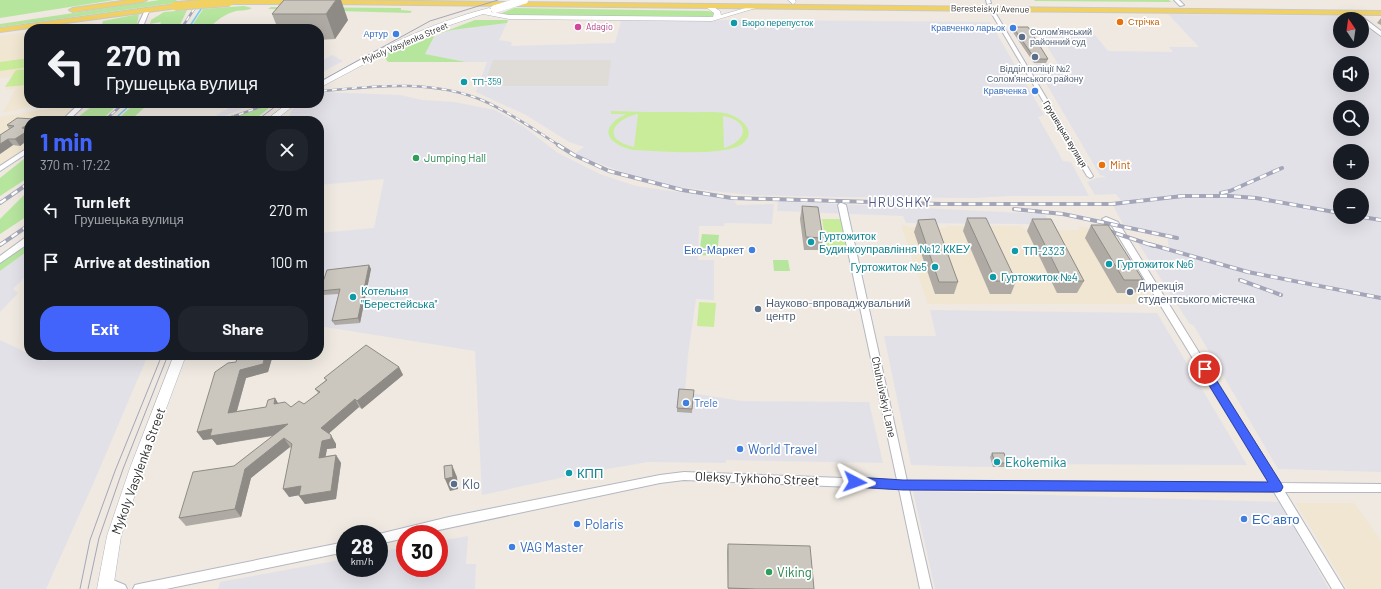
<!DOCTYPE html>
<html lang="en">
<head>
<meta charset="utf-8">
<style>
  :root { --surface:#171b24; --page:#20242c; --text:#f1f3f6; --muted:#9ea1a6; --accent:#4264fb }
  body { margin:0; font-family:Barlow,sans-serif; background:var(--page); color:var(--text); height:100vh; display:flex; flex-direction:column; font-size:15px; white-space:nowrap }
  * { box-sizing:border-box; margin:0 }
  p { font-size:13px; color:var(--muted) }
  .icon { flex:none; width:22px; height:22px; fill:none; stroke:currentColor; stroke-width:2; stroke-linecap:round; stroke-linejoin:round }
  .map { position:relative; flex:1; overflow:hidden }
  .panel { position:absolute; left:24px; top:116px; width:300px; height:244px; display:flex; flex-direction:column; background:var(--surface); border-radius:16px; box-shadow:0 4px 16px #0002 }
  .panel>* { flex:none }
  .guide { position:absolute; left:24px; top:24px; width:300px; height:84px; border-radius:16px; box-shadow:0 4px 16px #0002; background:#171b24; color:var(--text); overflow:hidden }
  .needle { width:26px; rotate:347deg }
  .fabs { position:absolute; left:1333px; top:12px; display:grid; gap:8px }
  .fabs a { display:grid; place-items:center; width:36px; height:36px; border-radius:50%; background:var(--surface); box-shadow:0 4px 16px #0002; font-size:20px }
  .speed { position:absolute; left:336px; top:525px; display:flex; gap:8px; font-size:20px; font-weight:700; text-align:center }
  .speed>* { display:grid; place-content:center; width:52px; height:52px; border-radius:50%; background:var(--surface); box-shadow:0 4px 16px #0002; line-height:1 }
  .speed small { font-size:10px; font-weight:400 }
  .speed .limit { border:6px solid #d22; background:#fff; color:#111 }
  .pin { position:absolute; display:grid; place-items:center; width:34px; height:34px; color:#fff; margin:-17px; border:2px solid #fff; border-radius:50%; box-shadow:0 1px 4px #0007 }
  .me { position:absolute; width:44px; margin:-22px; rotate:94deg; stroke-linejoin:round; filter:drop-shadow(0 0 3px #0008) }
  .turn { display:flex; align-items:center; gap:14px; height:84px; padding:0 16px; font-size:18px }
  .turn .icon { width:52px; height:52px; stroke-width:2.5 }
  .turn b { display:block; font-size:28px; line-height:34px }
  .round { display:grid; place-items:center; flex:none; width:42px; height:42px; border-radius:16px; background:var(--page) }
  .head { display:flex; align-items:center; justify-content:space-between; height:68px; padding:0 16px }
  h1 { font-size:24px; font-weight:700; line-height:30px; color:var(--accent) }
  .action { display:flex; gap:8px; margin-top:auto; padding:8px 16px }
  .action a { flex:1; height:46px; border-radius:16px; background:var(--accent); color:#fff; font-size:16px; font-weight:700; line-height:46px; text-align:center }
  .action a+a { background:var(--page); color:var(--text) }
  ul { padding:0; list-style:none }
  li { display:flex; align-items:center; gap:12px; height:52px; padding:0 16px }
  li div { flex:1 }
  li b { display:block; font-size:15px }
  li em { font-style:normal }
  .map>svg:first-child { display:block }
  .industrial { fill:#e3e1e8; fill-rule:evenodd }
  .education { fill:#f0e6d1 }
  .green { fill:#b6e59e }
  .pitch { fill:#c9ec9a; fill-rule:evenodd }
  .plaza { fill:#dfdcd8 }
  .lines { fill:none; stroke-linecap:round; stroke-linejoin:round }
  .stream { stroke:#75cff0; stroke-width:1.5 }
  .minor-casing { stroke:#b4b7c1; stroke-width:2 }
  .tertiary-casing { stroke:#b4b7c1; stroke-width:2 }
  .secondary-casing { stroke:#b4b7c1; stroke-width:1 }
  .primary-casing { stroke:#c9c9c9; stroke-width:2 }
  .minor { fill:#fff; fill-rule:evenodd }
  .tertiary { fill:#fff; fill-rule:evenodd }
  .secondary { fill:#fff; fill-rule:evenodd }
  .primary { fill:#f2d163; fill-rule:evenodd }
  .tram { stroke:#a3a6b8; stroke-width:1 }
  .rail-far1-casing { stroke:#a3a6b8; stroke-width:2.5 }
  .rail-casing { stroke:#a3a6b8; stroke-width:4 }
  .rail-far1 { stroke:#fff; stroke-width:1.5; stroke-dasharray:5; stroke-linecap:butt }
  .rail { stroke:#fff; stroke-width:2.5; stroke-dasharray:7; stroke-linecap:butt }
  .secondary-bridge-casing { stroke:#b4b7c1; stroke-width:8; stroke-linecap:butt }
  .primary-bridge-casing { stroke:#c9c9c9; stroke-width:10; stroke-linecap:butt }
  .secondary-bridge { stroke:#fff; stroke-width:8 }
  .primary-bridge { stroke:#f2d163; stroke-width:8 }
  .wall { fill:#afaba4 }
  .shaded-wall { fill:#8e8b86 }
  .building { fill:#cbc7bf; stroke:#8e8b86 }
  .route { fill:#4264fb; stroke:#2b41a3 }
  .food-dot { fill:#e8710a; stroke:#fff; stroke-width:1.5 }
  .culture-dot { fill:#0f9aa8; stroke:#fff; stroke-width:1.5 }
  .hotel-dot { fill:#d1479c; stroke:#fff; stroke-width:1.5 }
  .shop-dot { fill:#3f7fe0; stroke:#fff; stroke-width:1.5 }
  .service-dot { fill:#5c6f8a; stroke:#fff; stroke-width:1.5 }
  .leisure-dot { fill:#2e9e5b; stroke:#fff; stroke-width:1.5 }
  .labels { text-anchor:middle; stroke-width:3.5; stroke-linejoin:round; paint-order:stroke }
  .far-street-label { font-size:9px; fill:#2e2e2e; stroke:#fff }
  .far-food-label { font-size:9px; fill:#c56008; stroke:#fff; text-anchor:start }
  .far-culture-label { font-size:9px; fill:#0d838f; stroke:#fff; text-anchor:start }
  .far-hotel-label { font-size:9px; fill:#b23c85; stroke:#fff; text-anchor:start }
  .far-shop-label { font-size:9px; fill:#366cbe; stroke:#fff; text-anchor:end }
  .far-service-label { font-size:9px; fill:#4e5e75; stroke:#fff; text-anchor:start }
  .leisure-label { font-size:11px; fill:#27864d; stroke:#fff; text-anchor:start }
  .food-label { font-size:11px; fill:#c56008; stroke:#fff; text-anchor:start }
  .culture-label { font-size:11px; fill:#0d838f; stroke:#fff; text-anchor:start }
  .shop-label { font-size:11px; fill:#366cbe; stroke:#fff; text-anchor:end }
  .service-label { font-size:11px; fill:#4e5e75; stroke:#fff; text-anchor:start }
  .street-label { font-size:11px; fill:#2e2e2e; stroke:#fff }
  .quarter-label { font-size:13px; letter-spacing:1px; fill:#4d5680; stroke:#fff }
  .near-shop-label { font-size:13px; fill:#366cbe; stroke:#fff; text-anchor:start }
  .near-culture-label { font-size:13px; fill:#0d838f; stroke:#fff; text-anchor:start }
  .near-street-label { font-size:13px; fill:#2e2e2e; stroke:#fff }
  .near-service-label { font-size:13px; fill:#4e5e75; stroke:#fff; text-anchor:start }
  .near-leisure-label { font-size:13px; fill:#27864d; stroke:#fff; text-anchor:start }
</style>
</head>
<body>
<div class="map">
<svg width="1381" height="589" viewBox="0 0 1381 589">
  <rect width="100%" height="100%" fill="#efe9e1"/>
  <g class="industrial">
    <path d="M1168,14L1343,16L1354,19H1340V41H1362V23L1381,38V472L1278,469L1194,326L1189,323L1138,243L1140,239L1169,248L1167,236L1138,229L1123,224L1111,202L1121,201L1116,194L1095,195L1087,182L1097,178L1106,177L1100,175L1034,63L1058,64L1040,35H1095L1108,51L1173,52L1169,47H1199ZM1340,63H1362V85H1340ZM1340,107H1362V129H1340ZM1340,151H1362V173H1340ZM1340,195H1362V217H1340Z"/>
    <path d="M740,20L743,23H747L749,20L990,22L1044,115L1038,117L1063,161L1071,162L1089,196H1008L975,198L837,197L750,195L677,187L641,179L574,154L584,147L569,142L526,115L476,92L487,62H466L425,54L435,36L452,30L507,23L499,40L512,42L511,46L615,43L621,21Z"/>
    <path d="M332,55L343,61L319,74V62Z"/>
    <path d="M321,92L400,95L422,100L454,102L495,110L524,127L558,153L600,174L636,186L734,200L737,205L774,204L772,224L725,223L724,226H699L698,260H714V300L696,299L688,355L685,392L741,401L869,402L883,463L726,460V463L648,462L578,474L482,495L475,351L319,326V233L374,228L384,179L319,185V121H275L287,119L293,109L303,103H319V93Z"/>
    <path d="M238,103H256L220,118L216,115Z"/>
    <path d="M778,201L1045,214L1051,226L1026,224L906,223L903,216L777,211Z"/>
    <path d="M29,250V273L13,289L18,293L0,312V271Z"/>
    <path d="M930,310L1157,313L1247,465L1005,464V467H979L911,465L884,336H936Z"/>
    <path d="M0,340L44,361L71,355L84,357L86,355H148L93,484L46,589H0Z"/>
    <path d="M913,491L1279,502L1329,589H935Z"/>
    <path d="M468,536L466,564H476L475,589H218L220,582L345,559V568H379V552L405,547V568H439V541Z"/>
  </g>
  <g class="education">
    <path d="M91,22L98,25L96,29H47Z"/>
    <path d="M29,32V103H44L43,105L3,112L16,89L5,90L12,77L0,78V36Z"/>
    <path d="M81,103L58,121H29V145L0,166V117Z"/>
    <path d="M901,225L911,227L946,228L947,226H1020L1026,230H1080L1079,226L1107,233L1151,304H928Z"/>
    <path d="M1296,503H1354L1381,541V589H1348Z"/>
  </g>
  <g class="green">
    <path d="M0,0H114L0,18Z"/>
    <path d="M160,0H177L174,3L0,27V24Z"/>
    <path d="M1034,0H1169L1171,2L1035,1Z"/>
    <path d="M244,6L252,8C247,11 242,10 236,11C225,14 216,20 209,29H190L203,9Z"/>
    <path d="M271,7L401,8V10L412,11L410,13L268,9Z"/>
    <path d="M514,8L707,11L714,12L715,16L708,17L506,15L502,13Z"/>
    <path d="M187,10L178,29H149L150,26L160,25L161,22L150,24L151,20L164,12Z"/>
    <path d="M139,14L137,24L132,26L101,29L103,21Z"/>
    <path d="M475,20H508L507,23L452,30L435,35L425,54L466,62H388L383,55Z"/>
    <path d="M96,103H119L101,121H73Z"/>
    <path d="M135,103H149L130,121H116Z"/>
    <path d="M275,103L253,121H222Z"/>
    <path d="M29,155V177L0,196V178Z"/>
    <path d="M29,190V215L0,234V219Z"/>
    <path d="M702,234L719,235L717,256L699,255Z"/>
    <path d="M29,243V250L0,271V263Z"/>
    <path d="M773,260H788L790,271H774Z"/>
  </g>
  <g class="pitch">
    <path d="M29,58V67L0,71V62Z"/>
    <path d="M29,69V79L26,85L5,87L16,70Z"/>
    <path d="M611,111C637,112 662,112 687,112C699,113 712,111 724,113C738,115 760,131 742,144C724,157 658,151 633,150C607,144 597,128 626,114H611ZM638,114L634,147C602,140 611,120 638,114ZM723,116C750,121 749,140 724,148Z"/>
    <path d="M822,219H843L848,246H826Z"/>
    <path d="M699,302L716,303L714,327L697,326Z"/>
  </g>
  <path class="plaza" d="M493,60H611L608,86H484Z"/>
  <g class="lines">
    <g class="stream">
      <path d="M188,29L203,6"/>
      <path d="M118,116L132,103"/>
    </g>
    <defs>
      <g id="minor">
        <path d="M986,0H990L991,3L987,4Z"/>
        <path d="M1174,0H1179L1184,5L1180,6Z"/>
        <path d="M146,8L150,9L142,29H136Z"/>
        <path d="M989,8L993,9L1093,176L1092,177L1090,178L1087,176L989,9Z"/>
        <path d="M80,103H87L68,121H61Z"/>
        <path d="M29,147V152L0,171V166Z"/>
        <path d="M840,203H842L846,205L907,481L1269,483L1112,226L1102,219L1106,217L1118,222L1280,483L1381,484V492H1285L1344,589H1332L1274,492L909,489L932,589H920L899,489L684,480L660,483L420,534H405V538L379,544V534L449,517L660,475L684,472L897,480L838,205Z"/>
        <path d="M26,237H29V243L0,263V256Z"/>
        <path d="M345,542V552L166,589H133L135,585L139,584Z"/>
        <path d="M106,577L125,585L127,589H109L102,586L100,582L102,578Z"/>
      </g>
      <path id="tertiary" d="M1352,12H1356L1381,31V36L1362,22V19H1358L1352,14Z"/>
      <g id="secondary">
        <path d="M788,0H795L796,2L793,4Z"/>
        <path d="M706,5H710L720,11L721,15L756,5L759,7L712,21L509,19L483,14L447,26L383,54L319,88V83C372,51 430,23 489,8L492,10L491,12L509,15L713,17L714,13L706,7Z"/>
        <path d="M288,103H297L274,121H265Z"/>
        <path d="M174,355H186L144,468L121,536L113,589H97L107,536L130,468Z"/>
      </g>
      <g id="primary">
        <path d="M128,0H147L143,2L73,12L69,10L73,8Z"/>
        <path d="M228,0H299L302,2L298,4H229L225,2Z"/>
        <path d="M325,0L1381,11V15L326,4L322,2Z"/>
        <path d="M175,4L179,6L178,8L0,32V28Z"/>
      </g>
    </defs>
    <use href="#minor" class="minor-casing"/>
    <use href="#tertiary" class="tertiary-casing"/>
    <use href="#secondary" class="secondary-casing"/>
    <use href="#primary" class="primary-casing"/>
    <use href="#minor" class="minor"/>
    <use href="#tertiary" class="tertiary"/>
    <use href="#secondary" class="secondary"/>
    <use href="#primary" class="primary"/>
    <g class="tram">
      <path d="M319,82L430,21L498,0"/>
      <path d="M256,121L280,103"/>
      <path d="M80,589L90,540L115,471L162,355"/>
      <path d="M88,589L99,538L123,469L168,355"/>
    </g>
    <defs>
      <g id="rail-far1">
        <path d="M181,29L200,0"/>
        <path d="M322,91C376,86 433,79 484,101C511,113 535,130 560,146"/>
        <path d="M104,121L124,103"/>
        <path d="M220,121L272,103"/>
      </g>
      <g id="rail">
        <path d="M558,145L574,155L609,171L682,190L732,198L941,204H1112L1183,196H1229L1256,198L1340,213"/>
        <path d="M1221,193L1230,191L1282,168"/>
        <path d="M0,203L29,183"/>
        <path d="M1014,209L1063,214L1177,238"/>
        <path d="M1362,217L1381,220"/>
        <path d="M1103,229L1154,246"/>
        <path d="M1149,244L1248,272L1381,298"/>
        <path d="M0,245L29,225"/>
        <path d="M1240,280L1281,295"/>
      </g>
    </defs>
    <use href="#rail-far1" class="rail-far1-casing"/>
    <use href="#rail" class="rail-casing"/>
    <use href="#rail-far1" class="rail-far1"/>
    <use href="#rail" class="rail"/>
    <defs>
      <path id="secondary-bridge" d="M495,9L524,0"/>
      <path id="primary-bridge" d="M175,6L229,2"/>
    </defs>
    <use href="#secondary-bridge" class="secondary-bridge-casing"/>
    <use href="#primary-bridge" class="primary-bridge-casing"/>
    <use href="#secondary-bridge" class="secondary-bridge"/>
    <use href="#primary-bridge" class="primary-bridge"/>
  </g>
  <g class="wall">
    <path d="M284,0L348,20L335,39L319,40V29H278L272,14Z"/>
    <path d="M1381,18V25L1377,23Z"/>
    <path d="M1013,27L1048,59L1046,63H1034L1012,31Z"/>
    <path d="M35,119L36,121H29V139L20,146L13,145L0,154L9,129L7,125Z"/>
    <path d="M802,206L823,238L821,250H804L800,219Z"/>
    <path d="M967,218L1016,281L1011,294H990L963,231Z"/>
    <path d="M1032,219L1084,281L1077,293H1057L1027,231Z"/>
    <path d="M918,220L958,282L954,294H935L914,232Z"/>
    <path d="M1091,225L1143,280L1135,293H1117L1085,238Z"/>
    <path d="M369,265L371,269L360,323L335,325L332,321L339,294L322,295L320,291Z"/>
    <path d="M238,355H273L268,372L246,378L237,411L266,407L275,398L278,403L291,407L304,404L318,393L315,389L326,380L324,378L399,367L403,375L362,409L359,407L329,433L336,444V448L327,449L325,456L336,455L341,463L336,499L305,504L299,495L289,497L291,448L290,447L251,478L241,517L186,526L179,518L234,466L273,436L217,445L212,439L203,440L236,362Z"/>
    <path d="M694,390L692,413L677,412V408Z"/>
    <path d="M992,453L1007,463L1005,467H993L990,457Z"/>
    <path d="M728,544L814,589H728L727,552Z"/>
  </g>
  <g class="shaded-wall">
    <path d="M336,0H341L348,20L335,39L326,14Z"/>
    <path d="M29,124V139L20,146L15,139L22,128Z"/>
    <path d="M8,139L13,145L0,154V144Z"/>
    <path d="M369,265L371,269L360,323L358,318Z"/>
    <path d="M265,355H273L268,372L246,378L234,421L228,413L240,370Z"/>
    <path d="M399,367L403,375L362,409L357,401Z"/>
    <path d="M275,398L280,407L274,404Z"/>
    <path d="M355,399L359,407L326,436L321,428Z"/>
    <path d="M288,424L293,432L217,445L212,439L203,440L197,432L212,429Z"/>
    <path d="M331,435L336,444V448L327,449L324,466L319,458L322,441Z"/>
    <path d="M284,438L290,447L251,478L241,517L235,509L245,469Z"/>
    <path d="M336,455L341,463L336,499L305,504L299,496Z"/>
    <path d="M452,465L457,477L458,489L450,491L445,479Z"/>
    <path d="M301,486L306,494L289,497L283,489Z"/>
  </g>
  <g class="building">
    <path d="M284,0H336L326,14H272Z"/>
    <path d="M1013,27H1028L1048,59H1035Z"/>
    <path d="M17,118L35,119L33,121H29V124L22,128L29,129V130L15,139H8L0,144V135L14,126L7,125Z"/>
    <path d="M802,206L818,207L823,238L806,237Z"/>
    <path d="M967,218H986L1016,281H996Z"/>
    <path d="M935,219L958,282H939L918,220Z"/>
    <path d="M1032,219H1051L1084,281H1063Z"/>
    <path d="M1091,225H1108L1143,280H1124Z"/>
    <path d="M369,265L358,318L332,321L340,289L320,291L327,270Z"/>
    <path d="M366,345L399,367L357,401L355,399L321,428L331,435V439L322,441L319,458L336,455L331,491L299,496L301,486L283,489L292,444L284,438L245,469L235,509L179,518L193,472L234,466L288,424L210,436L212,429L197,432L215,372L228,363L236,362L238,355H265L263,364L240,370L228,413L266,407L268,400L275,398L274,404L285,402L291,407L299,401L304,404L320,392L315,389L327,380L324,378Z"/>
    <path d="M679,389L694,390L692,409L677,408Z"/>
    <path d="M992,453H1004L1007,463H995Z"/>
    <path d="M452,465L453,477L445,479L444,466Z"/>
    <path d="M728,544L810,546L814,589H756L728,588Z"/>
  </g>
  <path class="route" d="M1205,365L1208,367L1281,483L1283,487L1281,491L1277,492L903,490L855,487L851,485L850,482L851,478L855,477L903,480L1268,482L1201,372L1200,369L1201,367Z"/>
  <g class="food-dot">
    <circle cx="1120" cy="22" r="4"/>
    <circle cx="1102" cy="165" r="4"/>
  </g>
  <g class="culture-dot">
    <circle cx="734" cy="23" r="4"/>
    <circle cx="464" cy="82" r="4"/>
    <circle cx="811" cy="242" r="4"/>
    <circle cx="1015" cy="251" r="4"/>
    <circle cx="1109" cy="264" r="4"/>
    <circle cx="935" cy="267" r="4"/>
    <circle cx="993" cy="277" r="4"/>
    <circle cx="353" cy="297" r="4"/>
    <circle cx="997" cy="462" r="4"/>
    <circle cx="569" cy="473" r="4"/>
  </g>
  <circle class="hotel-dot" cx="578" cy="27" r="4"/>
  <g class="shop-dot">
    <circle cx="1013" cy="28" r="4"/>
    <circle cx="396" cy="34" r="4"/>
    <circle cx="1035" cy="91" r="4"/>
    <circle cx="752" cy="250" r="4"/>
    <circle cx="686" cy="403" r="4"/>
    <circle cx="740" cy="449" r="4"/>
    <circle cx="1244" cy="519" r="4"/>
    <circle cx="577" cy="524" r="4"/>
    <circle cx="512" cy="547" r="4"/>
  </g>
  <g class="service-dot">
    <circle cx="1022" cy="37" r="4"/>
    <circle cx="1035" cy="57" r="4"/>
    <circle cx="1130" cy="292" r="4"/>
    <circle cx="758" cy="309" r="4"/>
    <circle cx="454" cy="484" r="4"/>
  </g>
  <g class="leisure-dot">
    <circle cx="416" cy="158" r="4"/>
    <circle cx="769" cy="572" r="4"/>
  </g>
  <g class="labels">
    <g class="far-street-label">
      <text transform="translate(990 9) rotate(1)" y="3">Beresteiskyi Avenue</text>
      <text transform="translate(405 43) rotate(-23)" y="3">Mykoly Vasylenka Street</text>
      <text transform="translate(1065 134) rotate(59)" y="3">Грушецька вулиця</text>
    </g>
    <g class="far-food-label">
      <text x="1128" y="25">Стрічка</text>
    </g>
    <g class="far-culture-label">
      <text x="742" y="26">Бюро перепусток</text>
      <text x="472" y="85">ТП-359</text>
    </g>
    <g class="far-hotel-label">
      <text x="586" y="30">Adagio</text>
    </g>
    <g class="far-shop-label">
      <text x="1005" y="31">Кравченко ларьок</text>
      <text x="388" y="37">Артур</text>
      <text x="1027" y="94">Кравченка</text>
    </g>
    <g class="far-service-label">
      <text x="1030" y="35">Солом'янський<tspan x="1030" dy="10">районний суд</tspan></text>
      <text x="1035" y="72" text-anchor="middle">Відділ поліції №2<tspan x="1035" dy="10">Солом'янського району</tspan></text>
    </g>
    <g class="leisure-label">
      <text x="424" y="162">Jumping Hall</text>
    </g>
    <g class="food-label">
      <text x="1110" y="169">Mint</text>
    </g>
    <g class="culture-label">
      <text x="819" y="240">Гуртожиток<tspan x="819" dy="13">Будинкоуправління №12 ККЕУ</tspan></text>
      <text x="1023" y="255">ТП-2323</text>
      <text x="1117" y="268">Гуртожиток №6</text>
      <text x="927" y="271" text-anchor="end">Гуртожиток №5</text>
      <text x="1001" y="281">Гуртожиток №4</text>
      <text x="361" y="295">Котельня<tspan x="361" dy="13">"Берестейська"</tspan></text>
    </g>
    <g class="shop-label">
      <text x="744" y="254">Еко-Маркет</text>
      <text x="694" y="407" text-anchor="start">Trele</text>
    </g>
    <g class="service-label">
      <text x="1138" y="290">Дирекція<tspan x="1138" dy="13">студентського містечка</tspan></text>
      <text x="766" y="307">Науково-впроваджувальний<tspan x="766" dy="13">центр</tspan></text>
    </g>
    <g class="street-label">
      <text transform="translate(884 397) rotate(78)" y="4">Chuhuivskyi Lane</text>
    </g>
    <g class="quarter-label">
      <text x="900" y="207">HRUSHKY</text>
    </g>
    <g class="near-shop-label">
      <text x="748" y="454">World Travel</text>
      <text x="1252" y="524">ЕС авто</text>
      <text x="585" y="529">Polaris</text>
      <text x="520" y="552">VAG Master</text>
    </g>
    <g class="near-culture-label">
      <text x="1005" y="467">Ekokemika</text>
      <text x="577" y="478">КПП</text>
    </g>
    <g class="near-street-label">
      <text transform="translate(138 471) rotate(-70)" y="5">Mykoly Vasylenka Street</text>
      <text transform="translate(757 478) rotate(2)" y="5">Oleksy Tykhoho Street</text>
    </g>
    <g class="near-service-label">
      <text x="462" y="489">Klo</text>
    </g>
    <g class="near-leisure-label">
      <text x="777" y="577">Viking</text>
    </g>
  </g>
</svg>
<div class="fabs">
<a><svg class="needle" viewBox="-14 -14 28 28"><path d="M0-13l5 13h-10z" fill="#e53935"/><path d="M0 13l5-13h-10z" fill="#9ea1a6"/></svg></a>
<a><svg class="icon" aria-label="sound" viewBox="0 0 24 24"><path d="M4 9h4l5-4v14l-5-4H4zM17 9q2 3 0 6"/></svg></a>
<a><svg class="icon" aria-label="search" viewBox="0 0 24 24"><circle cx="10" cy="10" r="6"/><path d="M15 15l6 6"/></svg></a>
<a>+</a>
<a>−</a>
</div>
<div class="speed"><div>28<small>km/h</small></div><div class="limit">30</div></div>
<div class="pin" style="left:1205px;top:369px;background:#d93025"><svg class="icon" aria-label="arrive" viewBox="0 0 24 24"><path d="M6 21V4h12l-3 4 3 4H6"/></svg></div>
<svg class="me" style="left:855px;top:482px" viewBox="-20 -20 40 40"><path d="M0-17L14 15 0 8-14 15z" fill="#4264fb" stroke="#fff" stroke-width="4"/></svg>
<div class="guide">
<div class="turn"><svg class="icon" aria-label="left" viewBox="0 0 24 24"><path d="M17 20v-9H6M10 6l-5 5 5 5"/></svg><div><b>270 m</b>Грушецька вулиця</div></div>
</div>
<section class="panel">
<div class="head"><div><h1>1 min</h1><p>370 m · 17:22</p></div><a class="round"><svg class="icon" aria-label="close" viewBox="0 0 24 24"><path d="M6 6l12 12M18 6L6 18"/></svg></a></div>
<ul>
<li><svg class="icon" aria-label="left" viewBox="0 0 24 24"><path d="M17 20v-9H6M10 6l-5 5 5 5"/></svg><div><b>Turn left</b><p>Грушецька вулиця</p></div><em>270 m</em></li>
<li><svg class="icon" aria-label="arrive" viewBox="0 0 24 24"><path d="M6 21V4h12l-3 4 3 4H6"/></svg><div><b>Arrive at destination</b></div><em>100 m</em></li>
</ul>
<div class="action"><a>Exit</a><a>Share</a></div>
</section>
</div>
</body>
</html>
